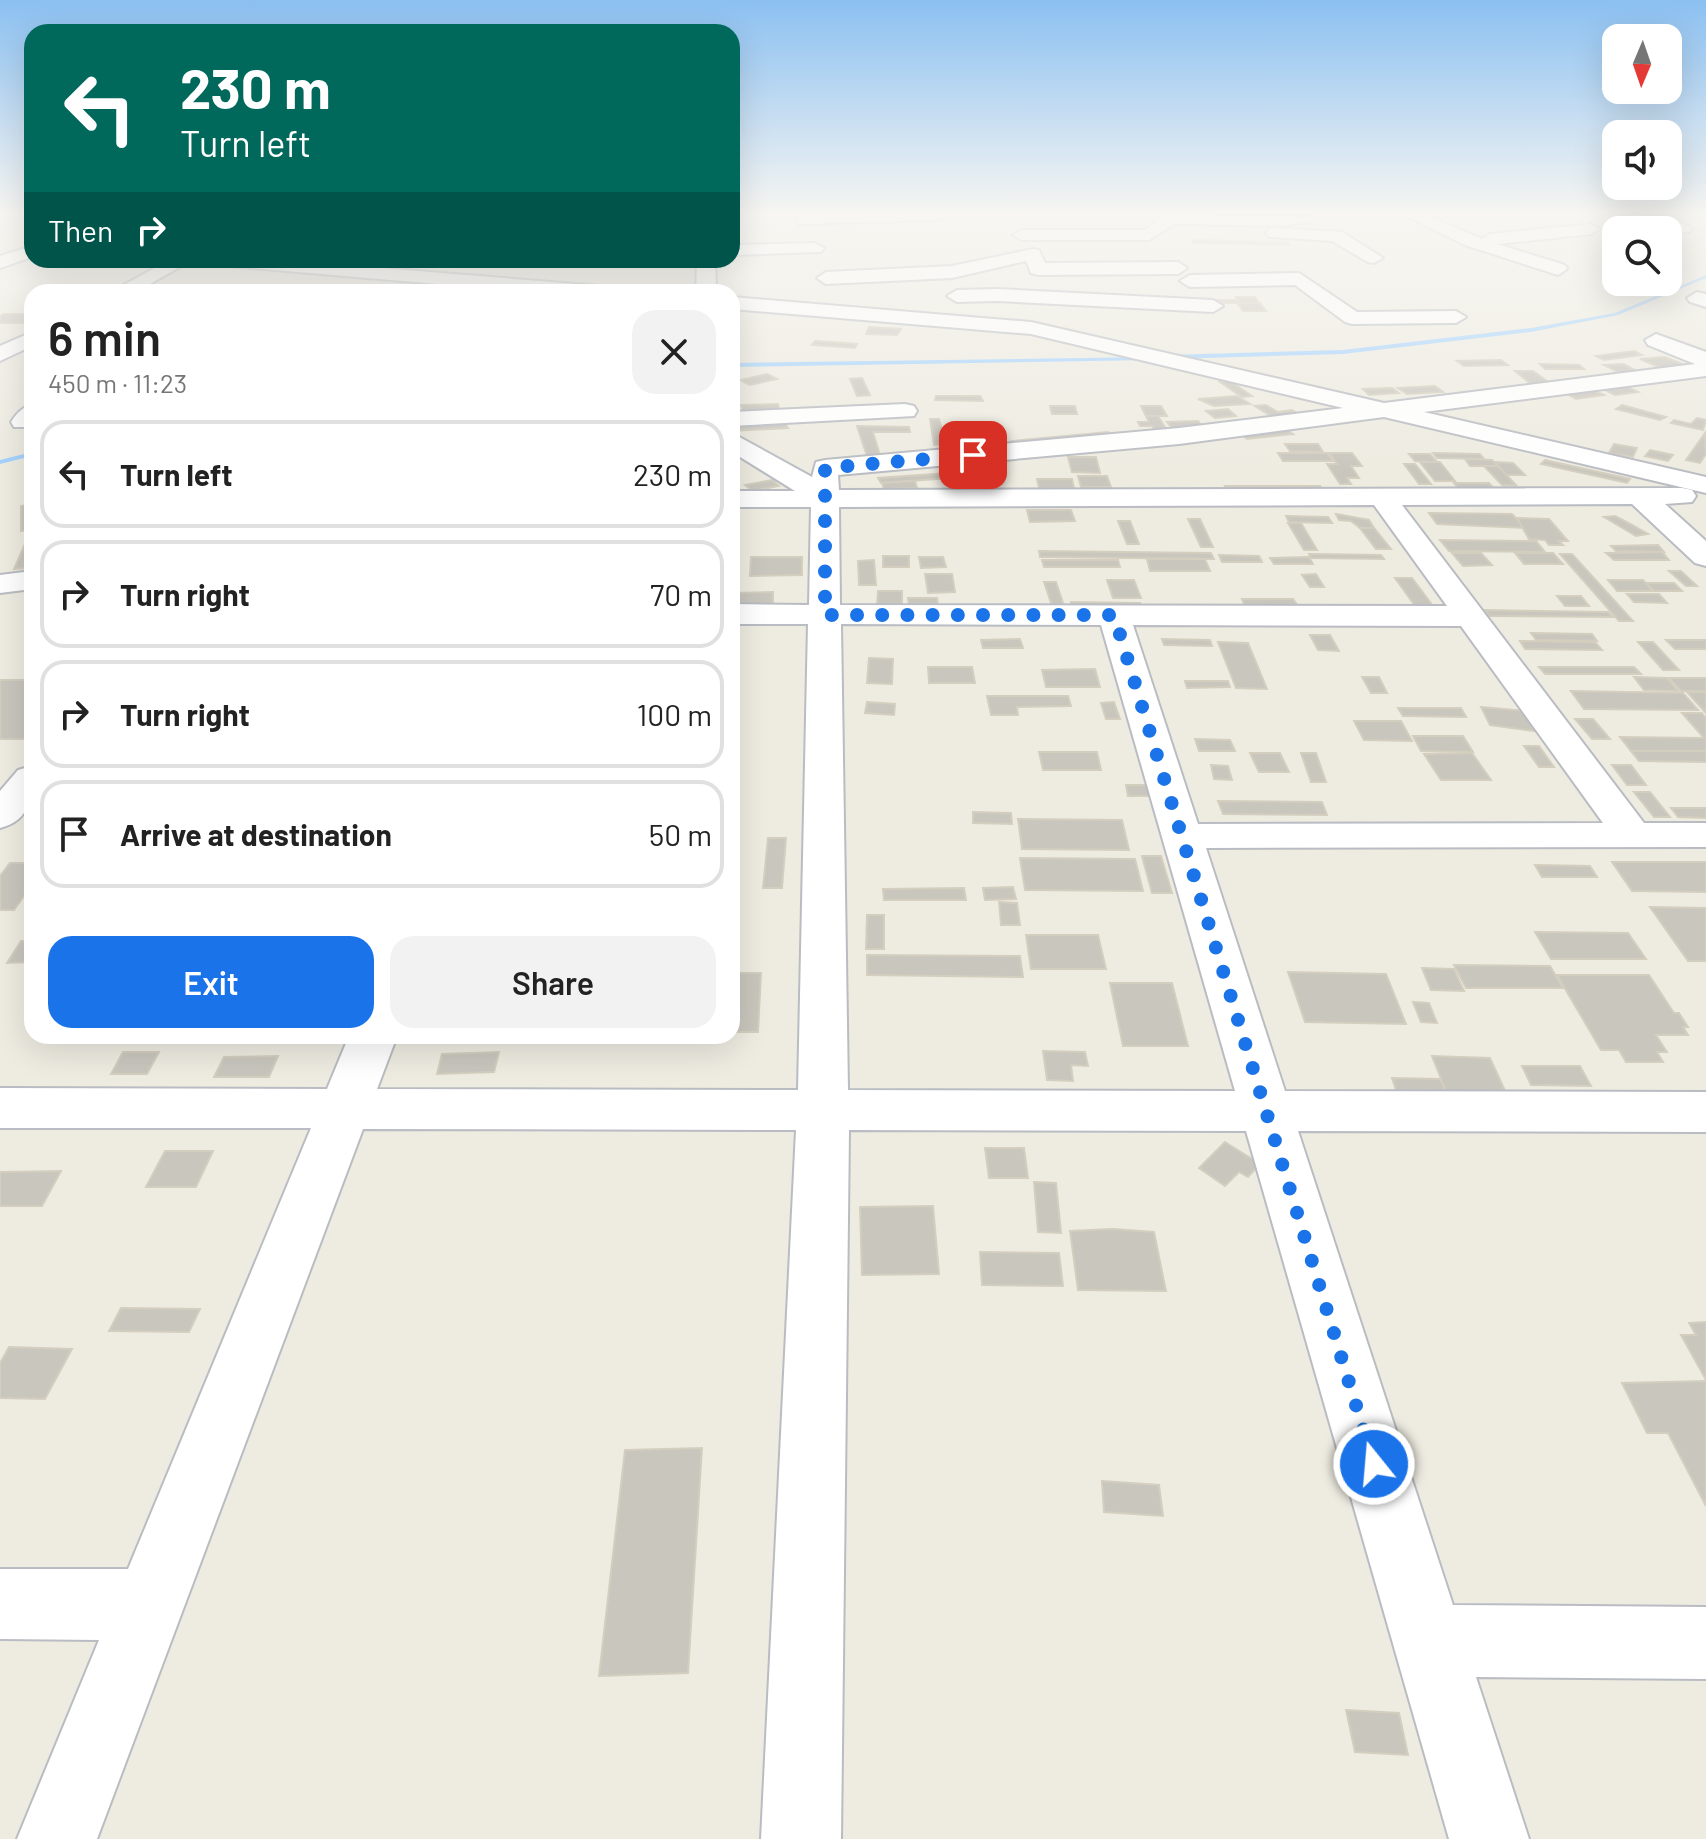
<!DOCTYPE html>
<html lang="en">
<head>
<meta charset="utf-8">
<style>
  :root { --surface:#fff; --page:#f2f2f2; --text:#222; --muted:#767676; --line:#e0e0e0; --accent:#1a73e8 }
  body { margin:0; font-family:Barlow,sans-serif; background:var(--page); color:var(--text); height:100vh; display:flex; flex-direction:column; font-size:30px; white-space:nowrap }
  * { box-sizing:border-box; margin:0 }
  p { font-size:26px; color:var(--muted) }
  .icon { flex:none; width:44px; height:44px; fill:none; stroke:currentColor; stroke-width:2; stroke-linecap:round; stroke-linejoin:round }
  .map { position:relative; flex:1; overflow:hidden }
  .details { position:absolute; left:24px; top:284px; width:716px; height:760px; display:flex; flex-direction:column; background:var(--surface); border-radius:24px; box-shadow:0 8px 32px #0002 }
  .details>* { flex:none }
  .banner { position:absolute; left:24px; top:24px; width:716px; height:244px; border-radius:24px; box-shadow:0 8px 32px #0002; background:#00695c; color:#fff; overflow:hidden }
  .needle { width:52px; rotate:182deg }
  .tools { position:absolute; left:1602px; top:24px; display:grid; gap:16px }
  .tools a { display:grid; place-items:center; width:80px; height:80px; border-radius:16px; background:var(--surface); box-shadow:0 8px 32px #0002; font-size:40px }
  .pin { position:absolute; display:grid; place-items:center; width:68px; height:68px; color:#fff; margin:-34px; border-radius:16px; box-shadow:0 4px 12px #0006 }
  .me { position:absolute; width:88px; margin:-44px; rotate:343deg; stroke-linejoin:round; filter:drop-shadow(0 0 6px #0008) }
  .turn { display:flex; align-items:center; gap:28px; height:168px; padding:0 24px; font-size:36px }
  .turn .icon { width:104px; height:104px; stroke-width:2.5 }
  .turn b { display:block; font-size:56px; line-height:68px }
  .then { display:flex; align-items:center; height:76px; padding:0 24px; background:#0003; gap:16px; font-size:30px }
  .round { display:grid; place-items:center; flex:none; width:84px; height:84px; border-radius:24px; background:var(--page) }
  .head { display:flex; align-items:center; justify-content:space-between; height:136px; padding:0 24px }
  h1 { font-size:48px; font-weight:600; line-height:60px }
  .cta { display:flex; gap:16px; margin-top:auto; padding:16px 24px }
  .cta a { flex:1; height:92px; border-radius:24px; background:var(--accent); color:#fff; font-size:32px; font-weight:600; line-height:92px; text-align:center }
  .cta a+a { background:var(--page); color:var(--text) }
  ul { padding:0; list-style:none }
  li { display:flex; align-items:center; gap:24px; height:108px; margin:0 16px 12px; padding:0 8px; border:4px solid var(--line); border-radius:24px }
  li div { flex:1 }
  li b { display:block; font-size:30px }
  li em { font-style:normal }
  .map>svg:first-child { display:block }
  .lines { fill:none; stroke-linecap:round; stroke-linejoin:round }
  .stream { fill:#a1d1ff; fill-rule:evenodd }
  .building { fill:#c9c6be; stroke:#d4cebf; stroke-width:2 }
  .minor-casing { stroke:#b9bcc2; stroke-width:4 }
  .minor { fill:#fff; fill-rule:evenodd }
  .route { stroke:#1a73e8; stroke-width:14; stroke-dasharray:0 25.2 }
</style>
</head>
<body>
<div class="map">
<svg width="1706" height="1839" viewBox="0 0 1706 1839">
  <rect width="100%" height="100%" fill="#eeece1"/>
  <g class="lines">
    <g class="stream">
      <path d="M1706,275V278L1618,315L1531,332L1343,354L1169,359L1166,357L1169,355L1343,350L1531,328L1615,313Z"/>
      <path d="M1150,357L1148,360L732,367V363Z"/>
      <path d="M32,452V456L0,464V460Z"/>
    </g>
  </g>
  <g class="building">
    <path d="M1192,240L1287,242L1289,245L1193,243Z"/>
    <path d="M1236,297H1255L1259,303H1214L1211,300H1238Z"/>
    <path d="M1237,303H1260L1266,311H1243Z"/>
    <path d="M4,314H32V323H0V316Z"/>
    <path d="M869,327L901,329L897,335L866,334Z"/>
    <path d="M815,341L857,344L855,348L812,345Z"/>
    <path d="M1634,351L1642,355L1604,360L1596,356Z"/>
    <path d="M1664,357L1688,366L1663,369L1640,359Z"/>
    <path d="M1501,360L1508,365L1464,366L1457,361Z"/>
    <path d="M1540,364L1579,365L1584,369H1545Z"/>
    <path d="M1623,364L1639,372L1620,373L1604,365Z"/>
    <path d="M1515,371H1533L1551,384L1532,385Z"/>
    <path d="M767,374L777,379L750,385L740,380Z"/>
    <path d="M862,378L870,395L857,396L850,379Z"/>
    <path d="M1230,381L1252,396L1242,397L1220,382Z"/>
    <path d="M1624,385L1638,392L1615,395L1601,388Z"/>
    <path d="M1435,386L1443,392L1407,394L1398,388Z"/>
    <path d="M1392,388L1399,393L1369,395L1363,389Z"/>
    <path d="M1593,390L1604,395L1576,399L1565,393Z"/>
    <path d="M936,396H980L983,401L935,400Z"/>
    <path d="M1237,396L1250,404L1214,406L1198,399Z"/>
    <path d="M778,404L780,416H744L741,405Z"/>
    <path d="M1266,405L1278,412L1292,410L1299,414L1274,418L1255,406Z"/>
    <path d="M1622,405L1666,417L1660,420L1616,409Z"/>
    <path d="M1050,406H1075L1077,414H1052Z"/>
    <path d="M1141,406H1161L1167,416H1146Z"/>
    <path d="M1228,409L1236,416L1215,418L1206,411Z"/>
    <path d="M1146,416H1158L1168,432H1156L1152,426H1140L1138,422H1149Z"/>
    <path d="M1697,418L1706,420L1703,430L1671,423L1674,420L1691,424Z"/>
    <path d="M930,419H939L946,444L934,445Z"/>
    <path d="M783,421L788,428L732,431V424Z"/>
    <path d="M1198,421L1203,427L1172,428L1167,422Z"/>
    <path d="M857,426L909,427L910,432H873L880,455L867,456Z"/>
    <path d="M1287,430L1293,434L1247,439L1242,435Z"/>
    <path d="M1108,432L1113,437L1015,445L1012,441Z"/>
    <path d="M1705,433L1706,454L1700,463L1686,460Z"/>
    <path d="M1285,444H1318L1323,452L1290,451Z"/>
    <path d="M1614,444L1637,448L1633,457L1609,453Z"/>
    <path d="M1650,450L1673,455L1668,461L1645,456Z"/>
    <path d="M1278,453H1327L1333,461H1283Z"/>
    <path d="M1329,453H1352L1362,466H1351L1359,478H1347L1351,484H1340L1327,464H1337Z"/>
    <path d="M1433,453L1480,454L1484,459L1437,458Z"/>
    <path d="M1409,454H1430L1437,462L1415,461Z"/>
    <path d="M1068,457H1096L1100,473L1072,472Z"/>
    <path d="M1465,459L1492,460L1498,466H1470Z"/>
    <path d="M1545,460L1630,479L1627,483L1541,464Z"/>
    <path d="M1420,462H1440L1455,481H1435Z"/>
    <path d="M1495,462L1513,463L1525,475H1506Z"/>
    <path d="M1404,464H1415L1431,484H1419Z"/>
    <path d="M1484,466H1498L1516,485H1502Z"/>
    <path d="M948,473L950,478L881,483L878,478Z"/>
    <path d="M1078,476H1107L1111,487H1081Z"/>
    <path d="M1037,479H1072L1074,488H1039Z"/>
    <path d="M772,480L779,486L753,491L745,485Z"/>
    <path d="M915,481L917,488L884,489L882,483Z"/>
    <path d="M1454,483H1489L1497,492H1461Z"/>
    <path d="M1225,486H1320L1324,492L1228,491Z"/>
    <path d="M32,504V529L21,531V506Z"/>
    <path d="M1027,510H1071L1075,521L1030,522Z"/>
    <path d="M1429,513L1512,514L1525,528L1437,524Z"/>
    <path d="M1336,514L1369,520L1374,528H1360L1351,521L1339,520Z"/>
    <path d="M1286,516L1328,517L1332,523L1289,522Z"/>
    <path d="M1615,516L1632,525L1648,534L1636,536L1604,517Z"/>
    <path d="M1517,518L1549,519L1568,541H1559L1563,545H1549L1545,540L1529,539Z"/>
    <path d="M1188,519H1200L1213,547H1201Z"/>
    <path d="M1118,521H1130L1139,544H1127Z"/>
    <path d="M1288,523H1301L1317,550H1304Z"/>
    <path d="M1360,528H1374L1391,549H1376Z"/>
    <path d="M1440,540L1536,541L1545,552L1449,551Z"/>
    <path d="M25,544H32V557L27,568L14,569Z"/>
    <path d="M1658,545L1664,552L1616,551L1611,546Z"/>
    <path d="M1039,551L1211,553L1214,559L1040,557Z"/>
    <path d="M1662,552L1669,560H1614L1606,553Z"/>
    <path d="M1452,553H1481L1492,565L1463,566Z"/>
    <path d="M1515,553H1553L1563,564H1524Z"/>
    <path d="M1309,554L1381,555L1384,559L1311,558Z"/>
    <path d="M1560,554H1572L1633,621H1619Z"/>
    <path d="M1219,555L1259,556L1262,562H1222Z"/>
    <rect x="883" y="556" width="26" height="11"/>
    <path d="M751,557H802V575L750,576Z"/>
    <path d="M919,557H943L946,567L921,568Z"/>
    <path d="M1309,557L1313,564H1274L1270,558Z"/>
    <path d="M1147,559H1205L1210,571H1150Z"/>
    <path d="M874,560L876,585H859L858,561Z"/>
    <path d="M1042,560H1118L1120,567H1044Z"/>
    <path d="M1669,571H1681L1697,586H1686Z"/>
    <path d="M925,574H952L955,592L928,593Z"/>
    <path d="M1316,574L1324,587H1310L1302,575Z"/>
    <path d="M1395,578H1412L1436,610H1418Z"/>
    <path d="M1107,580H1134L1141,598H1113Z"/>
    <path d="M1608,580H1643L1653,591H1617Z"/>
    <path d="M1044,582H1056L1065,609H1053Z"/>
    <path d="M1646,583H1674L1682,591H1654Z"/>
    <path d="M878,591H902V605H877Z"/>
    <path d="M773,592V604H732V593Z"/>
    <path d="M1627,594H1659L1667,603L1634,602Z"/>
    <path d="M1557,596H1581L1589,606H1565Z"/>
    <path d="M908,598H937L938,605H909Z"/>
    <path d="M1242,599H1293L1298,606L1245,607Z"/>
    <path d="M1071,602L1140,603L1142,610L1072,609Z"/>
    <path d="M1485,610L1608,612L1613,617L1489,616Z"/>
    <path d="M1531,633L1592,634L1597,641L1536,640Z"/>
    <path d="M1310,635H1330L1339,651L1318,650Z"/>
    <path d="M1020,639L1023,648H983L981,640Z"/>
    <path d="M1162,639L1210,640L1212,646L1164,645Z"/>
    <path d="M1666,640H1706V649H1675Z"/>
    <path d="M1520,641L1595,642L1602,650L1525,649Z"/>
    <path d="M1218,642L1248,643L1267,689L1236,688Z"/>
    <path d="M1638,642H1653L1679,670H1663Z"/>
    <path d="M869,658L893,659L892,684L867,683Z"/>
    <path d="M928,667H972L975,683H929Z"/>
    <path d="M1539,667H1634L1641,674H1545Z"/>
    <path d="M1095,669L1100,687H1046L1042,670Z"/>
    <path d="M1362,677H1379L1387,693H1371Z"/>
    <path d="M1634,677L1667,678L1678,691L1644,690Z"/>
    <path d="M1669,678H1706V691H1681Z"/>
    <rect x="0" y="680" width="32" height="59"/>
    <path d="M1185,681H1228L1230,687L1187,688Z"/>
    <path d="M1571,691L1683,693L1698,710L1584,709Z"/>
    <path d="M1687,692H1706V713Z"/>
    <path d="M987,696H1068L1071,706L1017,707L1018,715H991Z"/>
    <path d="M867,702L895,704L894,715L865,713Z"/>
    <path d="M1114,702L1120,719H1106L1101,703Z"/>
    <path d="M1481,707L1526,711L1534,731L1490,725Z"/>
    <path d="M1398,708H1461L1466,717L1403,716Z"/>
    <path d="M1682,713H1702L1706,718V751H1631L1620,737L1704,738Z"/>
    <path d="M1575,719H1593L1610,739H1592Z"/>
    <path d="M1354,721H1401L1412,741L1364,740Z"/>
    <path d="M1413,736H1463L1473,752L1421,751Z"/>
    <path d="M1195,739L1230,740L1235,751H1199Z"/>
    <path d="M1524,746H1539L1554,767H1539Z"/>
    <path d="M1631,751H1706V762L1639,761Z"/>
    <path d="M1039,752H1097L1101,770H1043Z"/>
    <path d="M1250,753H1280L1289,772H1259Z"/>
    <path d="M1301,753H1316L1326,782H1311Z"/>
    <path d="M1472,753L1491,780H1441L1424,754Z"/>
    <path d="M1211,765L1228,766L1232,780L1214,779Z"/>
    <path d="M1612,765H1631L1646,785H1627Z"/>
    <path d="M1126,785H1159L1162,796H1128Z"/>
    <path d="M1634,792H1650L1670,817H1654Z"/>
    <path d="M1218,801L1322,802L1327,815L1223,814Z"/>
    <path d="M1671,808H1706V818L1678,817Z"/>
    <path d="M973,812L1011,813L1012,824L973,823Z"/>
    <path d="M1018,819L1122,820L1129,850L1022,849Z"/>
    <path d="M768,838H786L782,888H763Z"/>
    <path d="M1142,856H1161L1172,893H1152Z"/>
    <path d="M1020,858L1135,859L1143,891L1025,890Z"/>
    <path d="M1612,862H1706V892L1632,891Z"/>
    <path d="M10,863H32V885L14,910H0V876Z"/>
    <path d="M1535,865L1590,866L1597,877H1542Z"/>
    <path d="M1013,887L1016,899L985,900L983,888Z"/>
    <path d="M964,888L966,900H884L883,889Z"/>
    <path d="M999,902L1017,903L1020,925H1001Z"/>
    <path d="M1650,907L1706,908V961H1688Z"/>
    <path d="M867,915H884V949H866Z"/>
    <path d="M1535,932L1628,933L1646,959H1551Z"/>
    <path d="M1026,935H1098L1106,969H1031Z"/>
    <path d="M21,941H32V962L7,963Z"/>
    <path d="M867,955L1020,956L1023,977L867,975Z"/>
    <path d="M1454,965L1550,966L1563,988H1466Z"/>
    <path d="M1422,968L1454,969L1464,991L1431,990Z"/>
    <path d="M1288,972L1386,974L1406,1024L1305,1022Z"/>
    <path d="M732,973H761L758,1032H732Z"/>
    <path d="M1557,975H1649L1674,1013H1679L1688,1027H1683L1688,1035H1656L1667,1052H1657L1663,1062H1626L1619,1050H1601Z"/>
    <path d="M1110,983H1172L1188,1046H1123Z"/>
    <path d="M1413,1002L1429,1003L1437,1023L1421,1022Z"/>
    <path d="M1043,1051L1085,1052L1088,1066L1071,1065L1073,1081L1047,1080Z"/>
    <path d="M123,1052H159L147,1074H111Z"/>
    <path d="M499,1052L494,1072L437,1074L442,1054Z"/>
    <path d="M278,1056L269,1077H214L224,1057Z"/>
    <path d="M1432,1056L1490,1058L1506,1093L1446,1091Z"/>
    <path d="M1522,1066H1580L1591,1086L1531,1085Z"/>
    <path d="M1392,1078L1440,1079L1446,1091L1396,1090Z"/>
    <path d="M1225,1142L1260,1164L1248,1177L1239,1172L1225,1186L1199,1168Z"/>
    <path d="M985,1148H1024L1028,1178H989Z"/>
    <path d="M165,1151H213L196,1187H146Z"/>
    <path d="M61,1171L42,1206H0V1172Z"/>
    <path d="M1034,1182L1056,1183L1061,1233L1038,1232Z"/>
    <path d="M933,1206L939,1274L862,1275L860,1207Z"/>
    <path d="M1113,1229L1154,1232L1166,1291L1078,1290L1070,1231Z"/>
    <path d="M980,1252L1059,1253L1063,1286L982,1285Z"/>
    <path d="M121,1308L200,1309L189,1332L109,1331Z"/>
    <path d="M1706,1322V1380L1681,1335H1696L1689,1323Z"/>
    <path d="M9,1347L72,1349L45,1399L0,1398V1363Z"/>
    <path d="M1706,1381V1506L1668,1433H1647L1622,1383Z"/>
    <path d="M702,1448L688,1673L599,1676L625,1450Z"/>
    <path d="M1102,1481L1159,1485L1163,1516L1104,1512Z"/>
    <path d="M1346,1710L1399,1713L1408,1755L1355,1752Z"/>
  </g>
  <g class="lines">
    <defs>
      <g id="minor">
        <path d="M803,215H946L938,220L798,224L796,220Z"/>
        <path d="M1165,215L1317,217L1315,221L1281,226L1174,224L1149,240H1022L1013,235L1022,230H1145Z"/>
        <path d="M1404,215H1426L1482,239L1490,234L1591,224L1600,229L1591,234L1497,244L1565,265L1567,269L1558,275L1465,245Z"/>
        <path d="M1643,215H1666L1692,228L1689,232L1668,234V230H1646L1649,226L1660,225Z"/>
        <path d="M1275,228L1342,232L1383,258L1374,263L1368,262L1332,241L1269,237L1266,233L1269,229Z"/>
        <path d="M815,243L824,248L821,252L732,255V245Z"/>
        <path d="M32,246V257L0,268V256Z"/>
        <path d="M1033,249L1039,250L1045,263L1178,262L1187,268L1178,274L1038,275L1031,273L1026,261L952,278L826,284L817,278L826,272L952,266Z"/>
        <path d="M169,260H192L136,292H111Z"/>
        <path d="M207,260H283L600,286L610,292H531L216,265Z"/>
        <path d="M697,260H715L716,292H696Z"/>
        <path d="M1299,273L1357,312L1456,311L1466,317L1456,323L1352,324L1345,322L1295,285L1190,287L1180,281L1190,275Z"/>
        <path d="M997,289L1213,300L1223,306L1213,312L997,301L957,302L947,296L957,290Z"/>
        <path d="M1697,292L1706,294V307L1690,302L1687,298Z"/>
        <path d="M732,297L1031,322L1384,403L1695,364L1648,345L1645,340L1656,334L1706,352V376L1424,412L1706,477V493L1384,417L1179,444L838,475L839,490L1682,488L1692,490L1696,496L1692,502L1665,504L1706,541V566L1695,563L1632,504L1402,505L1644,823H1706V847L1206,848L1285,1091L1706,1092V1132L1298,1131L1453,1605L1706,1607V1679L1476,1677L1529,1839H1449L1246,1131L849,1130L841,1839H761L796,1130L363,1129L97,1839H17L99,1640L0,1639V1569H128L311,1128H0V1088L327,1089L349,1036H397L377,1089L798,1090L808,624H732V604L809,605L811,507H732V491H795L732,452V433L812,477L816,462L825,460L1179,428L1343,408L1031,334L732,309ZM1374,505L1447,606L840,605L839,507ZM841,624L1101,625L1235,1091L848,1090ZM1133,625L1461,626L1603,823L1198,824Z"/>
        <path d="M32,332V346L0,361V346Z"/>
        <path d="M905,404L914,406L917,411L914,416L732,426V412Z"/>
        <path d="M32,405V427H14L11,422C17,413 22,407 32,405Z"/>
        <path d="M32,571V589L0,593V575Z"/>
        <path d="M32,766C32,795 32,820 0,828V791L18,770Z"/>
      </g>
    </defs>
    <use href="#minor" class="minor-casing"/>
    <use href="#minor" class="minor"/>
  </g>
  <linearGradient id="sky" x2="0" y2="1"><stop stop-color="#8bc0f1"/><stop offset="0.45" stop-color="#f7f6f2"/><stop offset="1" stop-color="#f7f6f2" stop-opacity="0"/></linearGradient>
  <rect width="1706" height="473" fill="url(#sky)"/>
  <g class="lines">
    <path class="route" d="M973,455L825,468V615H1114L1374,1464"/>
  </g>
</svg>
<div class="tools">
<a><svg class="needle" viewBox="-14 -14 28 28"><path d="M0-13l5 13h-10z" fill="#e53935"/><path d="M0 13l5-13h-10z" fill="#767676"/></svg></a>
<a><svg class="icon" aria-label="sound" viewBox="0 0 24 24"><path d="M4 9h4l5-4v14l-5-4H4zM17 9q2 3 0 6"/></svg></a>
<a><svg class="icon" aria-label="search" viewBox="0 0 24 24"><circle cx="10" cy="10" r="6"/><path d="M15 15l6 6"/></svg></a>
</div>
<div class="pin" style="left:973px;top:455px;background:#d93025"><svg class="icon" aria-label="arrive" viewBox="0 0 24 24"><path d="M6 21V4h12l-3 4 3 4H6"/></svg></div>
<svg class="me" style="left:1374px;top:1464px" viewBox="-20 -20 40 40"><circle r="17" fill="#1a73e8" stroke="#fff" stroke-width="3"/><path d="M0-11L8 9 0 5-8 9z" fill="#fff"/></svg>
<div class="banner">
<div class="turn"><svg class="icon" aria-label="left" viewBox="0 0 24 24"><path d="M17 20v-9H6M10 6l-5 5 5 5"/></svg><div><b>230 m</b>Turn left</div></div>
<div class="then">Then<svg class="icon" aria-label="right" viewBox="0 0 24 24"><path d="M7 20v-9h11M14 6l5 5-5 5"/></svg></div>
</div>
<section class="details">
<div class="head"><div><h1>6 min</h1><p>450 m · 11:23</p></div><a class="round"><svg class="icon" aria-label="close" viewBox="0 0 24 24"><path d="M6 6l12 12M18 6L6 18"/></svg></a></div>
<ul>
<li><svg class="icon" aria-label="left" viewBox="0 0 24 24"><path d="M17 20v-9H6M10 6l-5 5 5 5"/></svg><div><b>Turn left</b></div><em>230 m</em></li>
<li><svg class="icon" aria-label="right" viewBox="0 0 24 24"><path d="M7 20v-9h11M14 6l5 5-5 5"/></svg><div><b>Turn right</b></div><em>70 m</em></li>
<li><svg class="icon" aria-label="right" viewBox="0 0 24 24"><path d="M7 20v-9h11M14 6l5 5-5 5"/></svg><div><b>Turn right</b></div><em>100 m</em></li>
<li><svg class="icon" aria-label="arrive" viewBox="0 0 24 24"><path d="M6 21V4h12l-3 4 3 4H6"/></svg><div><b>Arrive at destination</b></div><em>50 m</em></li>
</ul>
<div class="cta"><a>Exit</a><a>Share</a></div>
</section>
</div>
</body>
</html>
